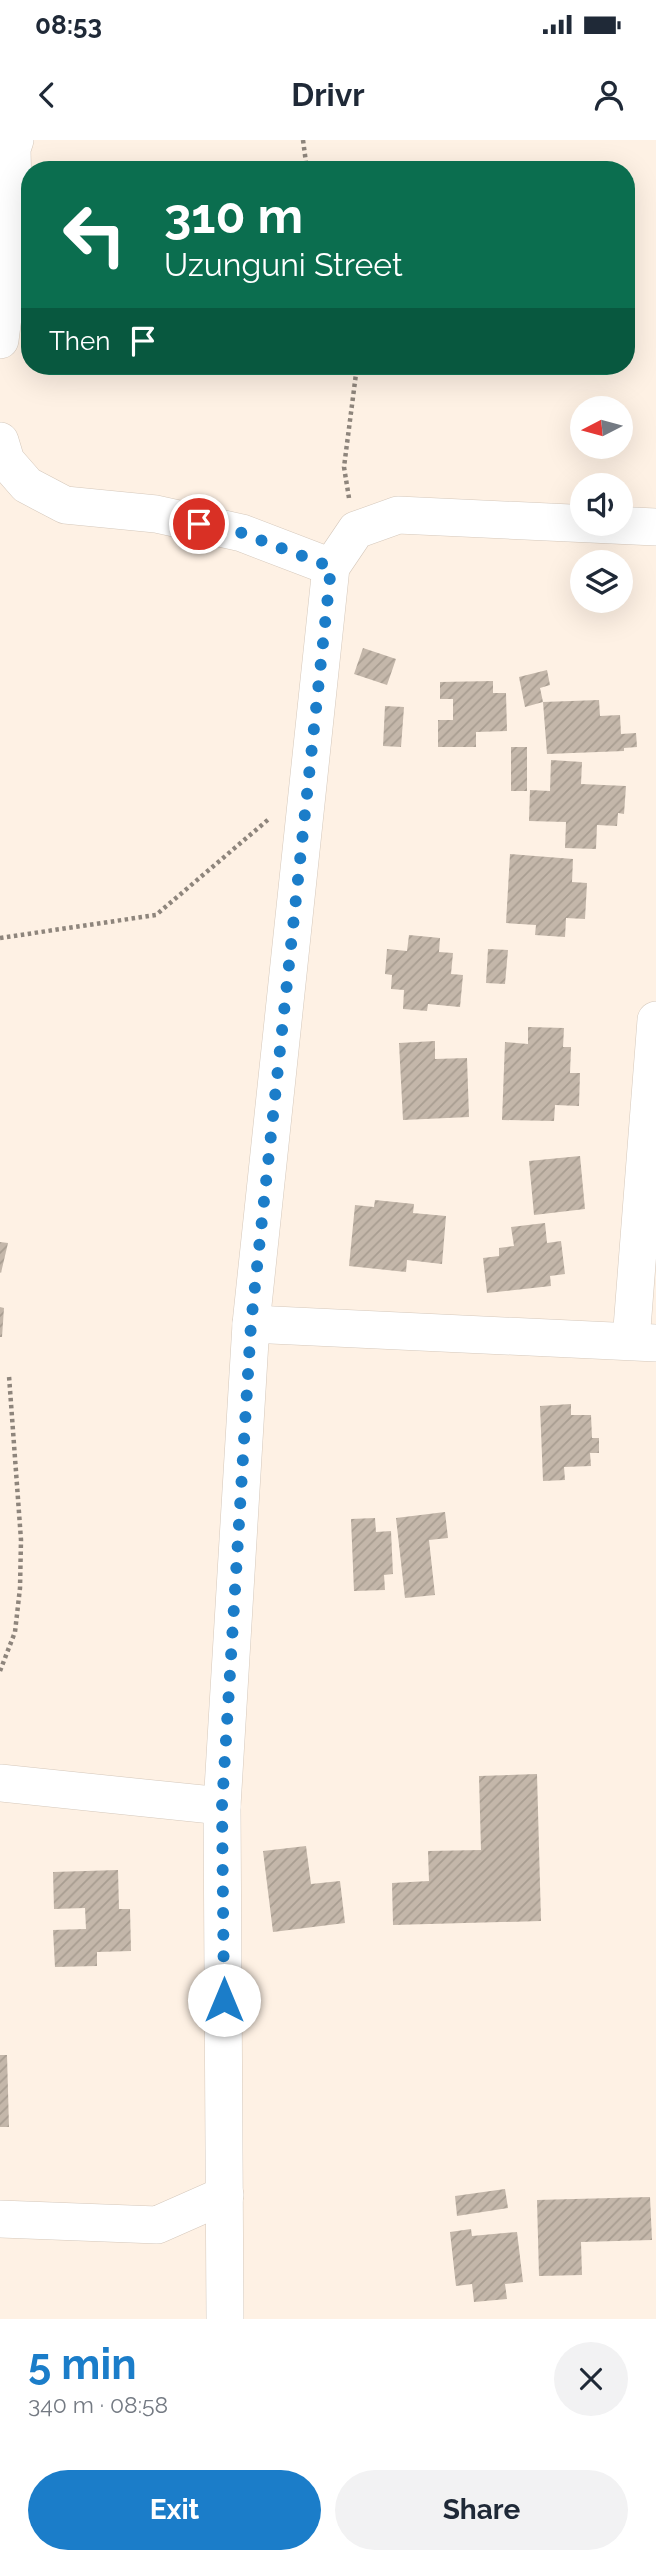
<!DOCTYPE html>
<html lang="en">
<head>
<meta charset="utf-8">
<style>
  :root { --surface:#fff; --page:#f2f2f3; --text:#1f2937; --muted:#747a83; --accent:#1b7dc9 }
  body { margin:0; font-family:Raleway,sans-serif; background:var(--page); color:var(--text); height:100vh; display:flex; flex-direction:column; font-size:26px; white-space:nowrap }
  * { box-sizing:border-box; margin:0 }
  p { font-size:23px; color:var(--muted) }
  .icon { flex:none; width:38px; height:38px; fill:none; stroke:currentColor; stroke-width:2; stroke-linecap:round; stroke-linejoin:round }
  .map { position:relative; height:2179px; overflow:hidden }
  .details { display:flex; flex-direction:column; background:var(--surface); flex:1 }
  .details>* { flex:none }
  .hud { position:absolute; left:21px; top:21px; width:614px; height:214px; border-radius:28px; box-shadow:0 7px 28px #0002; background:#0b6e4f; color:#fff; overflow:hidden }
  .needle { width:46px; rotate:264deg }
  .tools { position:absolute; left:570px; top:256px; display:grid; gap:14px }
  .tools a { display:grid; place-items:center; width:63px; height:63px; border-radius:50%; background:var(--surface); box-shadow:0 7px 28px #0002; font-size:35px }
  .pin { position:absolute; display:grid; place-items:center; width:60px; height:60px; color:#fff; margin:-30px; border:4px solid #fff; border-radius:50%; box-shadow:0 2px 7px #0007 }
  .me { position:absolute; width:77px; margin:-38px; rotate:0deg; stroke-linejoin:round; filter:drop-shadow(0 0 5px #0008) }
  .turn { display:flex; align-items:center; gap:24px; height:147px; padding:0 28px; font-size:32px }
  .turn .icon { width:91px; height:91px; stroke-width:2.5 }
  .turn b { display:block; font-size:49px; line-height:60px }
  .then { display:flex; align-items:center; height:66px; padding:0 28px; background:#0003; gap:14px; font-size:26px }
  .round { display:grid; place-items:center; flex:none; width:74px; height:74px; border-radius:37px; background:var(--page) }
  .overview { display:flex; align-items:center; justify-content:space-between; height:119px; padding:0 28px }
  h1 { font-size:42px; font-weight:700; line-height:52px; color:var(--accent) }
  .action { display:flex; gap:14px; margin-top:auto; padding:14px 28px }
  .action a { flex:1; height:80px; border-radius:42px; background:var(--accent); color:#fff; font-size:28px; font-weight:700; line-height:80px; text-align:center }
  .action a+a { background:var(--page); color:var(--text) }
  .status { display:flex; justify-content:space-between; align-items:center; height:49px; padding:0 35px; background:var(--surface); direction:ltr }
  .status svg { height:19px; fill:currentColor }
  header { display:flex; justify-content:space-between; align-items:center; height:91px; padding:0 28px; background:var(--surface); font-size:32px; font-weight:700 }
  .map>svg:first-child { display:block }
  .building { fill:url(#building-hatch) }
  .lines { fill:none; stroke-linecap:round; stroke-linejoin:round }
  .street-casing { stroke:#d5c8bb; stroke-width:38 }
  .path { stroke:#8e857c; stroke-width:4.5; stroke-dasharray:3.5 3.5; stroke-linecap:butt }
  .street { stroke:#fff; stroke-width:37 }
  .route { stroke:#1b7dc9; stroke-width:12; stroke-dasharray:0 21.6 }
</style>
</head>
<body>
<div class="status"><b>08:53</b><svg viewBox="0 0 49 12"><path d="M0 12V9h3v3zM5 12V6h3v6zM10 12V3h3v9zM15 12V0h3v12zM26 1h20v11H26zM47 4h2v5h-2z"/></svg></div>
<header><svg class="icon" aria-label="back" viewBox="0 0 24 24"><path d="M15 5l-7 7 7 7"/></svg>Drivr<svg class="icon" aria-label="person" viewBox="0 0 24 24"><circle cx="12" cy="8" r="4"/><path d="M4 21q1-7 8-7t8 7"/></svg></header>
<div class="map">
<svg width="656" height="2179" viewBox="0 0 656 2179">
  <defs>
    <pattern id="building-hatch" width="6" height="6" patternUnits="userSpaceOnUse" patternTransform="scale(1.75)"><rect width="6" height="6" fill="#c4b7aa"/><path d="M-1 1l2-2M0 6l6-6M5 7l2-2" fill="none" stroke="#a89d91"/></pattern>
  </defs>
  <rect width="100%" height="100%" fill="#fef1e4"/>
  <g class="building">
    <path d="M363,508L396,519L387,545L354,534Z"/>
    <path d="M547,530L550,545L540,548L543,562L525,567L519,537Z"/>
    <path d="M493,541V553H506L507,591L476,592V607H438V580H453V559H440V542Z"/>
    <path d="M599,560L600,576L620,575L621,594L636,593L637,607L624,608V611L547,614L543,562Z"/>
    <path d="M385,566L404,567L401,607L383,606Z"/>
    <rect x="511" y="607" width="16" height="44"/>
    <path d="M551,620L582,622L581,644L626,646L624,674L618,673L617,686L597,685L596,709L565,708L566,682L529,681L530,650L550,651Z"/>
    <path d="M510,714L573,719L572,742L587,743L585,779L566,778L565,797L535,795L536,785L506,783Z"/>
    <path d="M409,795L440,798L439,812L453,813L451,834L463,835L460,867L428,864L427,871L403,869L404,850L391,849L392,835L385,834L387,809L407,811Z"/>
    <path d="M488,809L508,810L505,844L486,843Z"/>
    <path d="M528,887L564,888L563,907H571L570,933H580L579,966L555,965L554,981L502,980L505,902L528,904Z"/>
    <path d="M435,901V919L467,918L469,977L403,980L399,903Z"/>
    <path d="M580,1016L585,1069L534,1075L529,1021Z"/>
    <path d="M375,1060L414,1064L413,1073L446,1076L442,1124L407,1120L406,1132L349,1126L355,1065L374,1067Z"/>
    <path d="M545,1083L547,1103L561,1101L565,1134L550,1136L551,1146L487,1153L483,1118L499,1116V1108L514,1106L511,1087Z"/>
    <path d="M0,1102L8,1103L1,1133L0,1132Z"/>
    <path d="M0,1167L4,1168L2,1197H0Z"/>
    <path d="M571,1264V1275H591L592,1298H599V1313H590L591,1326L564,1327L565,1340L543,1341L540,1266Z"/>
    <path d="M445,1372L448,1398L429,1400L435,1455L405,1458L396,1378Z"/>
    <path d="M375,1378L376,1392L391,1391L393,1434L384,1435L385,1450L354,1451L351,1379Z"/>
    <path d="M537,1634L541,1781L393,1785L392,1743L429,1741L428,1711L481,1710L479,1636Z"/>
    <path d="M306,1706L311,1744L340,1741L345,1783L273,1792L263,1711Z"/>
    <path d="M118,1730L119,1769H130L131,1811L97,1812V1826L55,1827L53,1790L86,1789L85,1768L54,1769L53,1732Z"/>
    <path d="M0,1915H7L9,1987H0Z"/>
    <path d="M505,2049L508,2068L457,2076L455,2056Z"/>
    <path d="M650,2057L652,2100L581,2102L582,2135L539,2136L537,2060Z"/>
    <path d="M471,2089L472,2096L517,2092L523,2142L505,2144L507,2159L474,2162L472,2144L456,2146L450,2092Z"/>
  </g>
  <g class="lines">
    <defs>
      <g id="street">
        <path d="M0,200L14,93L12,9L15,0"/>
        <path d="M0,301L6,321L27,345L65,365L156,374L242,393L331,427"/>
        <path d="M251,1184L656,1203"/>
        <path d="M631,1201L656,880"/>
        <path d="M0,1643L222,1666"/>
        <path d="M0,2079L157,2085L225,2055"/>
        <path d="M225,2179L222,1666L251,1184L331,427L356,390L398,375L656,387"/>
      </g>
    </defs>
    <use href="#street" class="street-casing"/>
    <g class="path">
      <path d="M303,0L307,30"/>
      <path d="M349,358L344,327L357,226"/>
      <path d="M0,798L156,775L270,678"/>
      <path d="M0,1531L15,1492L20,1448L21,1400L9,1236"/>
    </g>
    <use href="#street" class="street"/>
  </g>
  <g class="lines">
    <path class="route" d="M199,384L242,393L331,427L251,1184L222,1666L224,1860"/>
  </g>
</svg>
<div class="tools">
<a><svg class="needle" viewBox="-14 -14 28 28"><path d="M0-13l5 13h-10z" fill="#e53935"/><path d="M0 13l5-13h-10z" fill="#747a83"/></svg></a>
<a><svg class="icon" aria-label="sound" viewBox="0 0 24 24"><path d="M4 9h4l5-4v14l-5-4H4zM17 9q2 3 0 6"/></svg></a>
<a><svg class="icon" aria-label="layers" viewBox="0 0 24 24"><path d="M12 4l9 5-9 5-9-5zM3 14l9 5 9-5"/></svg></a>
</div>
<div class="pin" style="left:199px;top:384px;background:#d93025"><svg class="icon" aria-label="arrive" viewBox="0 0 24 24"><path d="M6 21V4h12l-3 4 3 4H6"/></svg></div>
<svg class="me" style="left:224px;top:1860px" viewBox="-20 -20 40 40"><circle r="19" fill="#fff"/><path d="M0-13L10 11 0 6-10 11z" fill="#1b7dc9"/></svg>
<div class="hud">
<div class="turn"><svg class="icon" aria-label="left" viewBox="0 0 24 24"><path d="M17 20v-9H6M10 6l-5 5 5 5"/></svg><div><b>310 m</b>Uzunguni Street</div></div>
<div class="then">Then<svg class="icon" aria-label="arrive" viewBox="0 0 24 24"><path d="M6 21V4h12l-3 4 3 4H6"/></svg></div>
</div>
</div>
<section class="details">
<div class="overview"><div><h1>5 min</h1><p>340 m · 08:58</p></div><a class="round"><svg class="icon" aria-label="close" viewBox="0 0 24 24"><path d="M6 6l12 12M18 6L6 18"/></svg></a></div>
<div class="action"><a>Exit</a><a>Share</a></div>
</section>
</body>
</html>
